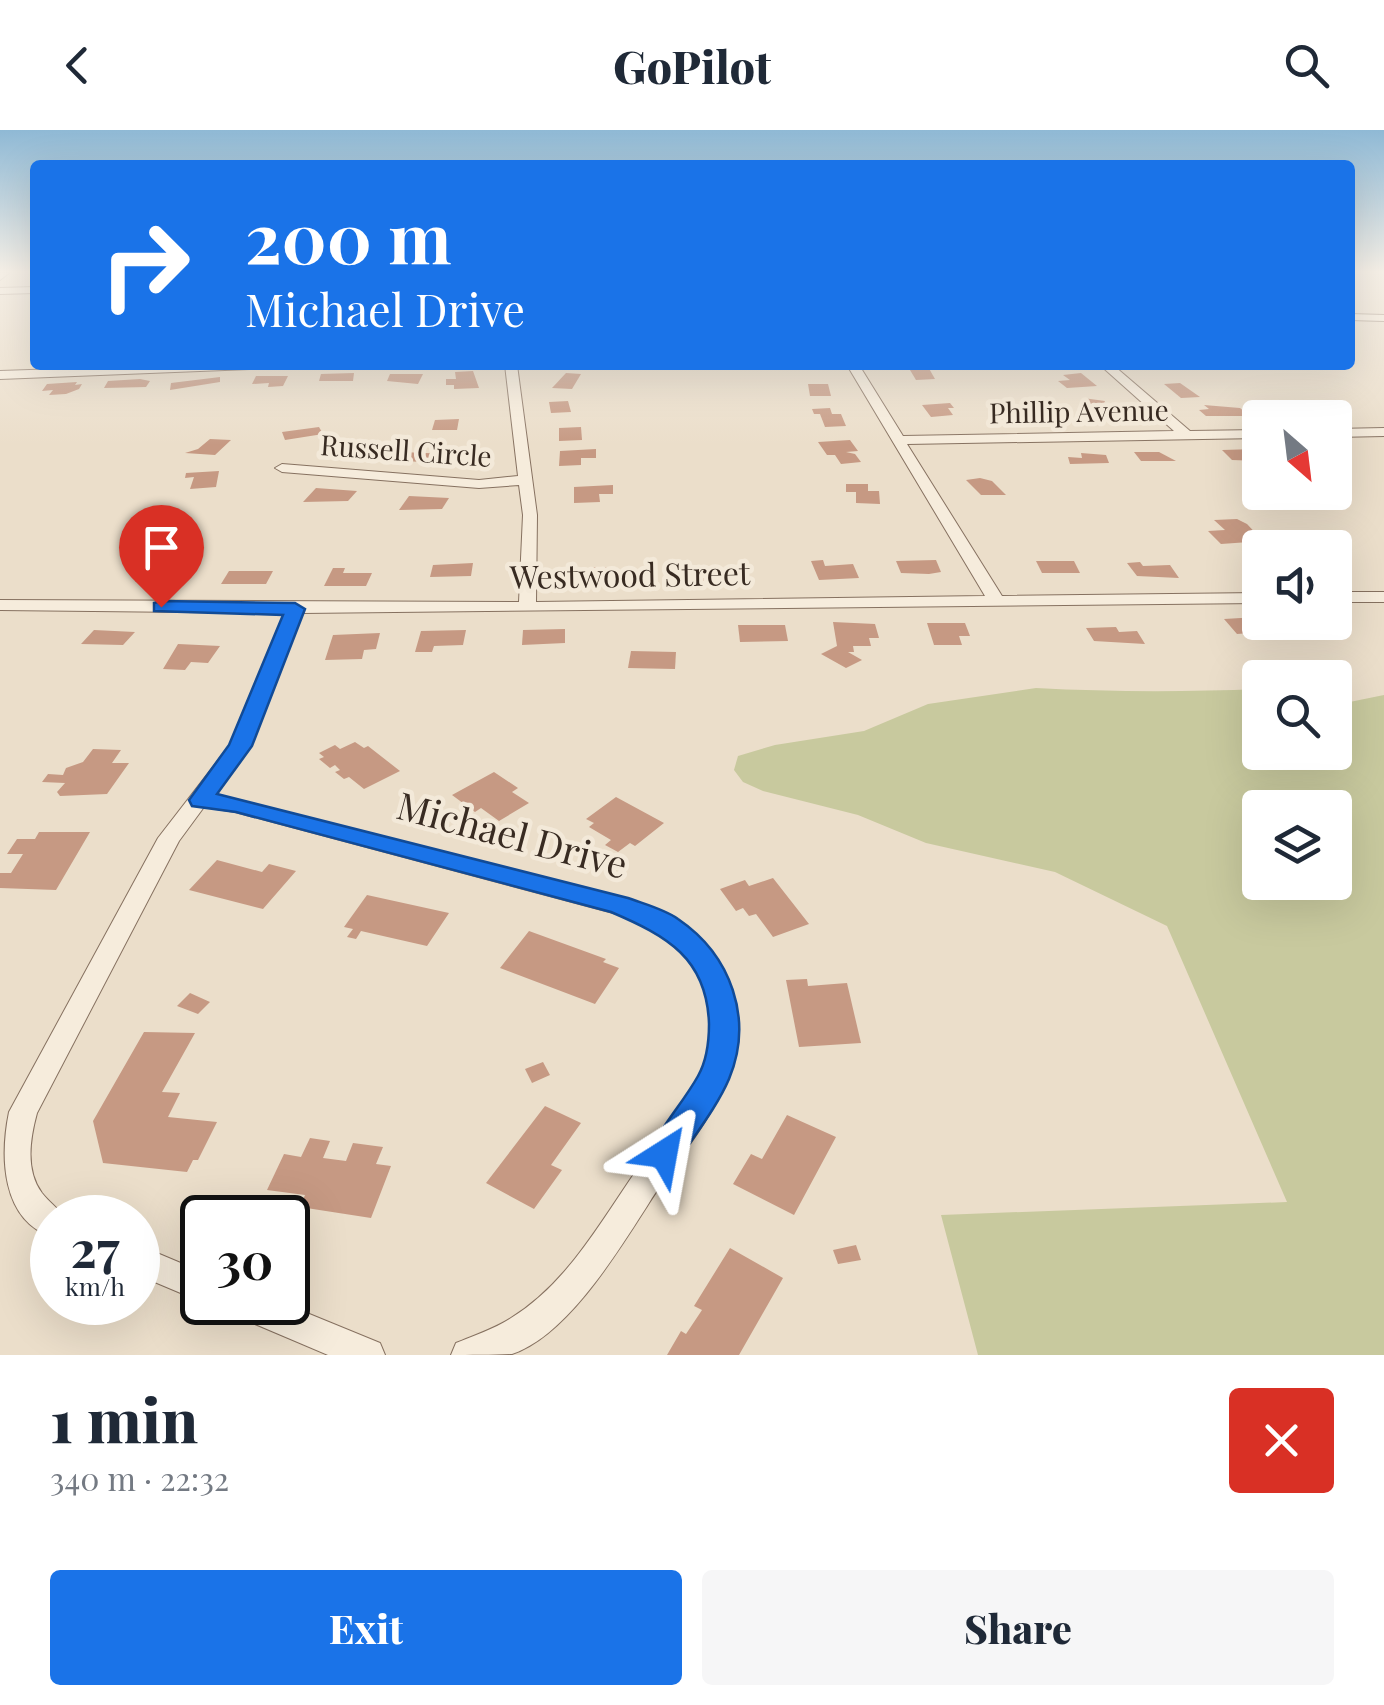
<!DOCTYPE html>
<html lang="en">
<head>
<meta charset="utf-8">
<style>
  :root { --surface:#fff; --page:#f6f6f7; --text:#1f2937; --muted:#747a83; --accent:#1a73e8 }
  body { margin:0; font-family:"Playfair Display",serif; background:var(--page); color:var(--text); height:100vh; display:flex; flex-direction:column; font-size:38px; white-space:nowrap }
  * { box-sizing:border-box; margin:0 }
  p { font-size:32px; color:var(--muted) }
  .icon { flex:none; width:55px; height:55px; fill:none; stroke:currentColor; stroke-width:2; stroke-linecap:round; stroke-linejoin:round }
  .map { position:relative; height:1225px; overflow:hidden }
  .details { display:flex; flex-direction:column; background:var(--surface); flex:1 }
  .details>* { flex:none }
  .hud { position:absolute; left:30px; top:30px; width:1325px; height:210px; border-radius:10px; box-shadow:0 10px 40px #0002; background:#1a73e8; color:#fff; overflow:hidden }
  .needle { width:65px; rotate:152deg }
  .controls { position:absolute; left:1242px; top:270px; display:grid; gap:20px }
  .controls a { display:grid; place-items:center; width:110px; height:110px; border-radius:10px; background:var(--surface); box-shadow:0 10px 40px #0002; font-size:50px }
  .speed { position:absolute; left:30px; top:1065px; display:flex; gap:20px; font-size:50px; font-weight:700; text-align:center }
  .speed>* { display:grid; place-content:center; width:130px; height:130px; border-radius:50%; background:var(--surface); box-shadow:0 10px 40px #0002; line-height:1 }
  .speed small { font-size:25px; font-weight:400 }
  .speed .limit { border:5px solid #111; border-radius:15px; background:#fff; color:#111 }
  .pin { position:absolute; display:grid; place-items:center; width:85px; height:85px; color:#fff; margin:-102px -42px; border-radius:50% 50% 50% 0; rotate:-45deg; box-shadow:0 0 10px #0007 }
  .pin .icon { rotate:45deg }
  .me { position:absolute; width:110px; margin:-55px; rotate:34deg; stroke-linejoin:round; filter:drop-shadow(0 0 8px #0008) }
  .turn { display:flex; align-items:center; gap:35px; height:210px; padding:0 50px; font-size:45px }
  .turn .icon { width:130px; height:130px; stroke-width:2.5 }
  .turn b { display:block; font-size:70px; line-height:85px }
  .round { display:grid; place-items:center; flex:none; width:105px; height:105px; border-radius:10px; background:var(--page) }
  .summary { display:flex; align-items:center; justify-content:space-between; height:170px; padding:0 50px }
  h1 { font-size:60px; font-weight:800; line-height:75px }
  .action { display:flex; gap:20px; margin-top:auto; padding:20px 50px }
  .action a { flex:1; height:115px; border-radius:10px; background:var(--accent); color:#fff; font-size:40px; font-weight:800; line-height:115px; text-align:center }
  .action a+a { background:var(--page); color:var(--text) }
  header { display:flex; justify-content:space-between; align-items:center; height:130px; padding:0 50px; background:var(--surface); font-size:45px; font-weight:800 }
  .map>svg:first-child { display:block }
  .green { fill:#c8c99e; fill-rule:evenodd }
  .building { fill:#c69983 }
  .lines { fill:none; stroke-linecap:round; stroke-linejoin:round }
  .street-casing { stroke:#867160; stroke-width:2 }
  .street { fill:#f6ecdc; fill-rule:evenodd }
  .route { fill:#1a73e8; stroke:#114b97; stroke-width:2.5 }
  .labels { text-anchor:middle; stroke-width:9; stroke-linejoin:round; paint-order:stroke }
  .far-street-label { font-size:28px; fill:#382b22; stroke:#f3e9d9 }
  .street-label { font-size:32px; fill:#382b22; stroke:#f3e9d9 }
  .near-street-label { font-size:38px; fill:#382b22; stroke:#f3e9d9 }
</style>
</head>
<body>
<header><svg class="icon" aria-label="back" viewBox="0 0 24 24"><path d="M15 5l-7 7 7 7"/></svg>GoPilot<svg class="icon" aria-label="search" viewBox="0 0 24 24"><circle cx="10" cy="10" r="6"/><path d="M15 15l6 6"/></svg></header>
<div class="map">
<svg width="1384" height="1225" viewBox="0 0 1384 1225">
  <rect width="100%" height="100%" fill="#ebdeca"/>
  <path class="green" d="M1036,558C1110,562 1185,562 1260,559V622H1335V575L1384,565V1225H978L941,1085L1287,1072L1167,796L1055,742L926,713L858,685L763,661L743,652L734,640L738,626L775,615L864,601L928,574ZM1260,678H1335V752H1260Z"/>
  <g class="building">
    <path d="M907,235H927L935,249L916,250Z"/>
    <path d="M473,241L479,258L454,259V255H446V249H456L455,242Z"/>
    <path d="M354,243L353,251H319L321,244Z"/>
    <path d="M566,243L581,244L572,259L552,258Z"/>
    <path d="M1081,243L1097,256L1067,258L1058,251L1070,250L1063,245Z"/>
    <path d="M390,244H423L418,254L387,251Z"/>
    <path d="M256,246H288L283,256L268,257L269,253L252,254Z"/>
    <path d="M220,247V252L170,260L171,253Z"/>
    <path d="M140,249L150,251L146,257L104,258L108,251Z"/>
    <path d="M77,252L75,255L82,254L79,259L66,264L49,265L53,260L42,261L47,254Z"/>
    <path d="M1180,253L1200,267L1181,268L1164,254Z"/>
    <path d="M808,254H828L831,266H810Z"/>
    <path d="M1083,268L1105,271L1098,288L1078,286Z"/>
    <path d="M568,271L571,282L551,283L549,272Z"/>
    <path d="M950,273L954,278H948L953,285L931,287L922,275Z"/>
    <path d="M1204,275L1240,278L1250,286H1206L1199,280L1209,279Z"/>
    <path d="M830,278L832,284H841L846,296L825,297L820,284H814L812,279Z"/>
    <path d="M459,289L457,300H432L435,290Z"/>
    <path d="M319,297L323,304L285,310L282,302Z"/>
    <path d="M581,297L582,310L559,311V298Z"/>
    <path d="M210,309L231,310L215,325L185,323L198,319Z"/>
    <path d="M850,310L858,321L846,322L855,324L861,332L841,334L835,325H827L818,312Z"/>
    <path d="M596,319V328H581V335L559,336L560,321Z"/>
    <path d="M1256,319L1260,331L1232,330L1222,320Z"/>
    <path d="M402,322L448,324L441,333L404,331L407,327H398Z"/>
    <path d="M1134,322H1159L1176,331H1141Z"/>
    <path d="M1081,323L1106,325L1109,333L1070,334L1068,327L1082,328Z"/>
    <path d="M219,341L216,357L190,359L194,347L185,348L186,343Z"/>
    <path d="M980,348L992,351L1006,365H981L966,350Z"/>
    <path d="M846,354H868V361H879L880,374L856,373V362H846Z"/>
    <path d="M613,355V364H599L600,372L574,373V357Z"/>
    <path d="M316,358L357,361L348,371L303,372Z"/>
    <path d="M409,366L449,368L442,379L399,380Z"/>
    <path d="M1237,389L1247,394L1263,411L1221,414L1208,401L1225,400L1214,390Z"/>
    <path d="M823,430L825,436L853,434L859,448L819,450L811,431Z"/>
    <path d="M936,430L941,442L929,444L901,443L896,431Z"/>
    <path d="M1036,431H1074L1080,443H1042Z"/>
    <path d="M1140,432L1143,436L1170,435L1179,448L1137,446L1127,433Z"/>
    <path d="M473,433L471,446L430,447L433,435Z"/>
    <path d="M594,437H617L616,451H576L578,440Z"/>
    <path d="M333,438H345L343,443H372L366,456H324Z"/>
    <path d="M668,438H708V451L668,450Z"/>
    <path d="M146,439L188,440L178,453L135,452Z"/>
    <path d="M229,441H273L266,454H221Z"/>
    <path d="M1258,487L1260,492H1274L1281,501L1237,504L1224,489Z"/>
    <path d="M833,492L875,494L879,508H869L871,516H853L854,522H848L862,530L846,538L821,524L837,516Z"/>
    <path d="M927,493H965L970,506H959L962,515H934Z"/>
    <path d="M738,495H785L788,511L740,512Z"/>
    <path d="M1116,497L1119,502L1137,501L1145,514L1094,511L1086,498Z"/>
    <path d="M565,499V513L522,515L523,500Z"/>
    <path d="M94,500L135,502L123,515L81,514Z"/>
    <path d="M466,500L463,515L434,516L432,522H415L421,501Z"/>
    <path d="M380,503L376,519L364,520L362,529L325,530L333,505Z"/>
    <path d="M178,514L220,516L208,533L191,532L185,540L163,539Z"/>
    <path d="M631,521L676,522L675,539L628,538Z"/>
    <path d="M355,612L364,618L368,616L400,641L364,659L349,647L344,649L335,642L340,640L335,635L330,638L319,629L324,627L319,623L335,615L340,619Z"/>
    <path d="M93,619L121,620L112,633H129L107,664L60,666L57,662L65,653L42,652L48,644L63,645L66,638L83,632Z"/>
    <path d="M494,642L518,658L512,662L529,673L499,691L481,678L475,682L452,665Z"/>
    <path d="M616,667L664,693L635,716L630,713L618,722L605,715L611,710L589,697L594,693L586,689Z"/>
    <path d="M39,702H90L56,760L0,758V743H11L23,724H7L17,709H35Z"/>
    <path d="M217,730L262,742L269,734L296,741L263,779L189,760Z"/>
    <path d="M773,748L809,794L773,807L756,784L749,786L743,778L736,781L720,759L745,750L749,756Z"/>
    <path d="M367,765L449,783L427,816L361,801L356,809L347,807L353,799L344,797Z"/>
    <path d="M529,801L606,829L603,832L619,838L595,874L500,838Z"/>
    <path d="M807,849L808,856L847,853L861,913L799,917L786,850Z"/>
    <path d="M190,863L210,872L198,884L177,876Z"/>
    <path d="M144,902L195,903L162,962L180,963L168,987L217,992L198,1030H193L187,1042L103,1033L93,991Z"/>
    <path d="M543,932L550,945L532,953L525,939Z"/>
    <path d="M545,976L581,993L551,1035L562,1040L534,1079L486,1053Z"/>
    <path d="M787,985L836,1007L794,1085L733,1054L751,1024L762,1029Z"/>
    <path d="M310,1008L330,1011L323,1028L346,1031L353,1013L383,1017L376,1034L391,1036L371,1088L300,1077L305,1065L267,1060L284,1024L301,1027Z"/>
    <path d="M856,1115L861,1130L838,1134L833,1120Z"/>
    <path d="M730,1118L783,1148L739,1225H667L681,1201L686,1204L702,1180L694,1176Z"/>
  </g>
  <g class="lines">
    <defs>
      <g id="street">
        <path d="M0,143H9L0,150Z"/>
        <path d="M35,157V163L0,164V158Z"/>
        <path d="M1350,184L1384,185V191L1350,190Z"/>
        <path d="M178,235H280L274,238L0,249V241Z"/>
        <path d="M505,235H517L537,385L536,472L985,466L847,235H859L903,306L1174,301L1100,235H1113L1190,301L1260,300V308L907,314L1002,466L1260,463V473L302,483L250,616L213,665L643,774C679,791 710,812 727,848C767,932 691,1007 649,1073C619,1120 567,1206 512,1224C495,1225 469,1225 451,1225L456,1213C475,1205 494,1199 511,1188C568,1153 601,1091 638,1038C661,1006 692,974 705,937C732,865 690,817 628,787L235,682L204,677L179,711L37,983C30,1009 25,1040 42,1063C49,1072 59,1079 65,1088H52V1107C1,1090 0,1026 9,982L158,708L230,615L285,483L0,480V470L519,472L523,385L519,355L479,358L282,342L275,338L282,334L479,350L518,346Z"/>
        <path d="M1384,298V306L1335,307V299Z"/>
        <rect x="1335" y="462" width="49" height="10"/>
        <path d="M138,1115L202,1142V1172L138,1145Z"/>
        <path d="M224,1172H280L380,1213L385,1225H328L229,1183Z"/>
      </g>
    </defs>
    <use href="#street" class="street-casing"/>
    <use href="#street" class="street"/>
  </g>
  <linearGradient id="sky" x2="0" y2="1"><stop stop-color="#8fb9d5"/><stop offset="0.45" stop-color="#f6f0e7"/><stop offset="1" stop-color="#f6f0e7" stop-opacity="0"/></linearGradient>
  <rect width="1384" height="315" fill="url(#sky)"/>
  <path class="route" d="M161,471L295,473L305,479L252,616L217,664L628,768C644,774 664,779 678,789C731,825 754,889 729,949C716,979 693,1007 676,1034L664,1039L653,1034L648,1024C661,996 683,973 698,946C707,930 709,913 709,894C707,828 667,806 611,782L236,682L192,676L189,670L229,615L283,485L154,481V473Z"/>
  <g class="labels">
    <g class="far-street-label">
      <text transform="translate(1079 282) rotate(-1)" y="10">Phillip Avenue</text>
      <text transform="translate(406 321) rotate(4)" y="10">Russell Circle</text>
    </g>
    <g class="street-label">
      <text transform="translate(630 446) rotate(-1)" y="11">Westwood Street</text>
    </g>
    <g class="near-street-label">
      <text transform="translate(512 706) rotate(15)" y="13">Michael Drive</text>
    </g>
  </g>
</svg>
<div class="controls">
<a><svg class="needle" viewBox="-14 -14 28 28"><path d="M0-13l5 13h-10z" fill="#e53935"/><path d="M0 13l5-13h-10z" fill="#747a83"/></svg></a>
<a><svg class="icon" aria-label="sound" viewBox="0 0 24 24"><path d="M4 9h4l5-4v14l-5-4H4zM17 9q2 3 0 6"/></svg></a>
<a><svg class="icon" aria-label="search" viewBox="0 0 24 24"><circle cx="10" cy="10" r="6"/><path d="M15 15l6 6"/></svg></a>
<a><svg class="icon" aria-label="layers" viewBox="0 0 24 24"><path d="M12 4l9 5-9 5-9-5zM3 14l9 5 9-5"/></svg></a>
</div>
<div class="speed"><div>27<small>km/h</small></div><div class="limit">30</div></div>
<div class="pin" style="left:161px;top:477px;background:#d93025"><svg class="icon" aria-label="arrive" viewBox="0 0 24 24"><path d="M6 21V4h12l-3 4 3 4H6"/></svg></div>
<svg class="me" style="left:664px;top:1024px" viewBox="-20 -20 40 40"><path d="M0-17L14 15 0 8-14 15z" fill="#1a73e8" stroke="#fff" stroke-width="4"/></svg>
<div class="hud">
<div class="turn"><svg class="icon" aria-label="right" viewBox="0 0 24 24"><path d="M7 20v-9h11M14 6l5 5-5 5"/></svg><div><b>200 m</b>Michael Drive</div></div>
</div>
</div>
<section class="details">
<div class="summary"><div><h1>1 min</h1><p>340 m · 22:32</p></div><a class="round" style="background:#d93025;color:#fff"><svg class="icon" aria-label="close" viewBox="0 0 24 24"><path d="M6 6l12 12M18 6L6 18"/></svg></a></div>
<div class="action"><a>Exit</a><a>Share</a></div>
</section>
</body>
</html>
